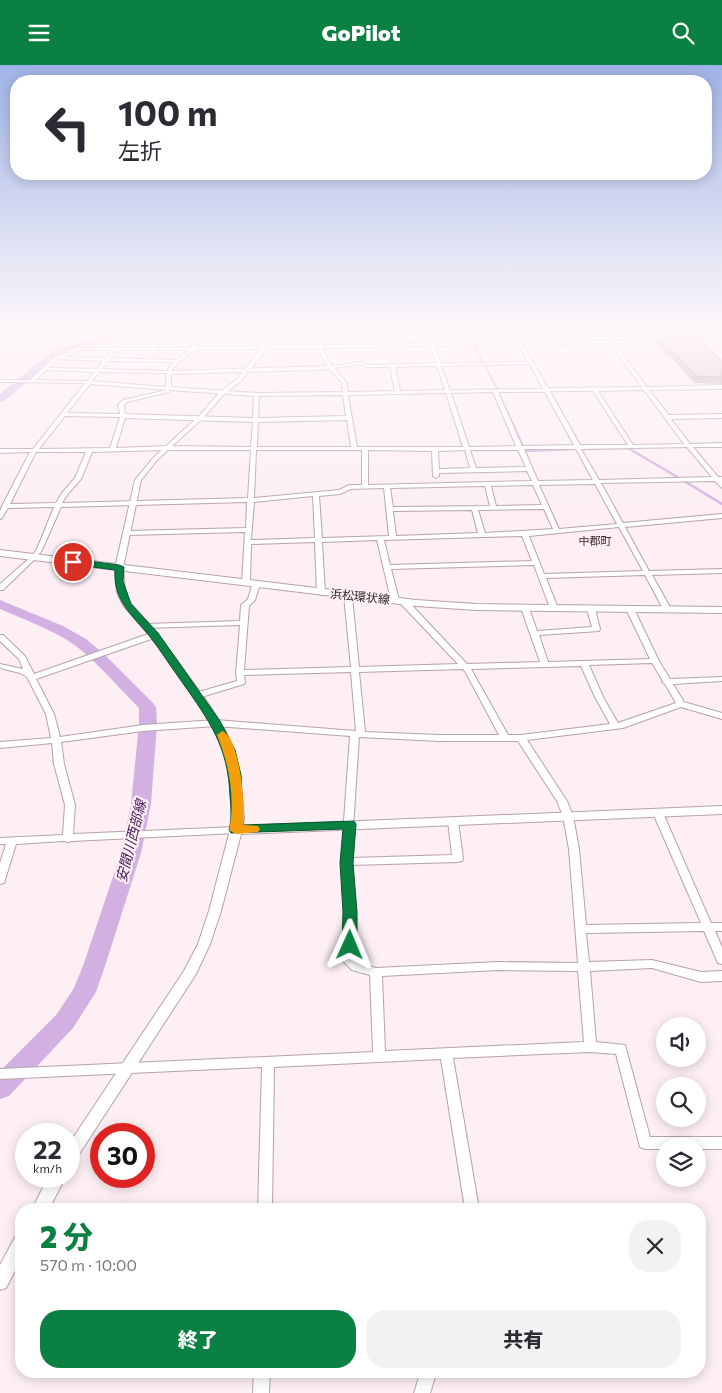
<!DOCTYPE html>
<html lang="ja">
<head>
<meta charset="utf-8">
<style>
  :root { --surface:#fff; --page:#f2f2f3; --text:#2b2b33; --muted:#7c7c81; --accent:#0b8043 }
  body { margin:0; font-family:Commissioner,"Noto Sans JP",sans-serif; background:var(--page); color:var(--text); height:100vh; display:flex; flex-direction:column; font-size:19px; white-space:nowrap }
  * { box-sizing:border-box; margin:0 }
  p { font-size:16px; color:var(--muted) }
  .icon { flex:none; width:28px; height:28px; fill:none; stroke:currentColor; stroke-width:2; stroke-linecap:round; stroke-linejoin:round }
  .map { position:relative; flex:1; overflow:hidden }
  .details { position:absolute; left:15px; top:1138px; width:691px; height:175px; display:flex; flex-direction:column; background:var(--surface); border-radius:20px; box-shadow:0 2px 12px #0003 }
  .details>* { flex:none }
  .hud { position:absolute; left:10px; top:10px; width:702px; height:105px; border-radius:20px; box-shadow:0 2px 12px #0003; background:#fff; color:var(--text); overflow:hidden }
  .tools { position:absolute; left:656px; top:952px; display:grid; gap:10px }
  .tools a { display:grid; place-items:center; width:50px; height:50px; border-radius:50%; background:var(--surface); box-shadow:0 2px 12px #0003; font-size:25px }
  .speed { position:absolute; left:15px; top:1058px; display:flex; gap:10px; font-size:25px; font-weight:700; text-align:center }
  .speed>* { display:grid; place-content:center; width:65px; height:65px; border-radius:50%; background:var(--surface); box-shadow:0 2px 12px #0003; line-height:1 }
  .speed small { font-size:12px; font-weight:400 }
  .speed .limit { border:8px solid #d22; background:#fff; color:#111 }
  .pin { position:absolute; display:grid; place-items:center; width:42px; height:42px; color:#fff; margin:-21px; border:2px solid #fff; border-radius:50%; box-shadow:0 1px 5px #0007 }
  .me { position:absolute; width:55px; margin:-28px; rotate:1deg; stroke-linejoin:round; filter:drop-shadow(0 0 4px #0008) }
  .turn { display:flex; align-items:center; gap:18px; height:105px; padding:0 25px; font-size:22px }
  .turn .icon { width:65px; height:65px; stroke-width:2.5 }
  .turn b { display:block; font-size:35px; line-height:42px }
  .round { display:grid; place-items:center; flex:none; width:52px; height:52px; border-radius:20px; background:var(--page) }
  .summary { display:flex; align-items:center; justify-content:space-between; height:85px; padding:0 25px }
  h1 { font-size:30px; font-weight:800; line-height:38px; color:var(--accent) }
  .cta { display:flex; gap:10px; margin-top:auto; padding:10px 25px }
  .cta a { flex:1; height:58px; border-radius:20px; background:var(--accent); color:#fff; font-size:20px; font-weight:800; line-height:58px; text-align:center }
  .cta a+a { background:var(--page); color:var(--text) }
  header { display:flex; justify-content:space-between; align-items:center; height:65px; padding:0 25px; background:var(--accent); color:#fff; font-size:22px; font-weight:800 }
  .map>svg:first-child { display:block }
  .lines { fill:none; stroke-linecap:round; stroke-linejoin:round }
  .stream-far1 { stroke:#d2b1e2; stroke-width:2 }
  .stream { stroke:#d2b1e2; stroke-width:2.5 }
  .river { fill:#d2b1e2; fill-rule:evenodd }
  .minor-casing { stroke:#b7a1aa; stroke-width:2 }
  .tertiary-casing { stroke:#b7a1aa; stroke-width:2 }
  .primary-casing { stroke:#b7a1aa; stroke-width:2 }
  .minor { fill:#fff; fill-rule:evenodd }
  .tertiary { fill:#fff; fill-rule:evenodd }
  .primary { fill:#fff; fill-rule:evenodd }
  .wall { fill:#bda8aa }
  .building { fill:#dcc3c6; stroke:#9a888b }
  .route { fill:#0b8043; stroke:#07532c }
  .slow { fill:#f59e0b }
  .labels { text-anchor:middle; stroke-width:4.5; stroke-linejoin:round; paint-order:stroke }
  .far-neighbourhood-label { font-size:11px; fill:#38262e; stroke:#fdeff4 }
  .street-label { font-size:12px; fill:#2f2629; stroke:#fdeff4 }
  .water-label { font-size:14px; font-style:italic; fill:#421953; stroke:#fdeff4 }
</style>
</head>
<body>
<header><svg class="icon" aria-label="menu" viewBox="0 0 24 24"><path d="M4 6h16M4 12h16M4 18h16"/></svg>GoPilot<svg class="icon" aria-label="search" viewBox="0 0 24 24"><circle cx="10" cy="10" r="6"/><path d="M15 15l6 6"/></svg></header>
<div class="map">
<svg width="722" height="1328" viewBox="0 0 722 1328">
  <rect width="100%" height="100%" fill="#fdeff4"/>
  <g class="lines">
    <g class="stream-far1">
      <path d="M464,267L475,279"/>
      <path d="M469,272L527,263"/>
      <path d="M475,281L498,325"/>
      <path d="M498,327L523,381"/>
    </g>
    <g class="stream">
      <path d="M583,384L628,383L679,413"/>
      <path d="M525,386L575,384"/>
      <path d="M684,416L722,439"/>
    </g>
    <g class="river">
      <path d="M128,263H139L126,270L60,289L4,336L0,337V329L54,285Z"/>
      <path d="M0,535L63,561L86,574L103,588L153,638L156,642L157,659L151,739L141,788L105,901L96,927L73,963L9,1031L0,1034V1006L57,949L74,923L83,901L121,788L131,739L139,659V643C118,622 99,599 76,581C54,565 25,555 0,544Z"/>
    </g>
    <defs>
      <g id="minor">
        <path d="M162,263H166L155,283L191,282L209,263H213L212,265L295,263L293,264L210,267L196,282L316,280L314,274L330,263H335L318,275L321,280L418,279L395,263H400L424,278L517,277L510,263H514L522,277L561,276L553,263H557L565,276H607L598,263H602L612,276L669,275L667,277L614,278L647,322L722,320V324L649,325L669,350L722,349V353L671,354L690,379L722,378V382H693L718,412H722V423L715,416L601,418L623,458L722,449V453L625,462L649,506L722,504V508L652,510L671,544L667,546L663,544L645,510L546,513L558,543L554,545L550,543L534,500L391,504L399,535L395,537L391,535L377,475L322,477L325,528L321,530L317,528L315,477L251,479L250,518L246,520L242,518L245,467L127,470L124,468L127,466L246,463L247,437L61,442L42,485L36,493L3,525H0V519L32,491L37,484L54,442L8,443L2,453L0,454V446L2,441L30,387L0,388V384H33L85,318L0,317V315H30L55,292L77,283H150ZM609,278L642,322L548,323L523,280ZM519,280L528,297L441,298L435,281ZM423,281H430L436,298L369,300L360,297L332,301L322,283ZM318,283L327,301L171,306L179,297L195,285ZM80,285H111L106,293L64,292ZM116,285H189V286L176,295L110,293ZM58,294L103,296L97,304L49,303ZM108,296L173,297L167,306L102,304ZM360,299L368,302H390L395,326L348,327L346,317L334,303ZM530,299L543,324L450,325L441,301ZM437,301L445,325L400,326L395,302ZM329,304L342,317L343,327L257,328L171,322V309L317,305ZM46,305L94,307L87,316L36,315ZM99,307L166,308V322L92,316ZM90,319L167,325L123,335L118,340L120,349L67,348ZM169,325L254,331L253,353L125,349L124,340L127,337L169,327ZM644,325L684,379L633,380L598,326ZM550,326H593L628,380H580ZM493,327L516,381L469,382L451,328ZM498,327H545L574,380L522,381ZM446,328L463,382H357L348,330ZM343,330L346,351L258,353L259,331ZM65,351L120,352L110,383L39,384ZM125,353L253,357L251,382L167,381L116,383ZM347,355L351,382H257L258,357ZM687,382L712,412L599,415L581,384ZM524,384H576L593,415L538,416ZM167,385H251L248,433L62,438L67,430L81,414L92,387ZM256,385H362V420H349L339,425L254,433ZM368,385L432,386L433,411L436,413L439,411V408L527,406L532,416L368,420ZM465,385L470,403L439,404L438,386ZM470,385H518L526,402L476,403ZM36,387H86L75,413L62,428L56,438L10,439ZM595,419L617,459L559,464L539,420ZM533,420L542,440L496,441L491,421ZM485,421L490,441L393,442L390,423ZM384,423L389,471L322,473L319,431L340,429L350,424ZM313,431L315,473L251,475L254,437ZM544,444L553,464L485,468L478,445ZM472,445L478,468L396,471L393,446ZM619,462L643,506L544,509L529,471ZM522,471L532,496L390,500L384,475Z"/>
        <path d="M684,263H688L700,274H722V276L702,277L700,278L688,277V275L695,274Z"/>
        <path d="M253,517H259L260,519L255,535L249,541L244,605L351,602L344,531L348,529L352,531L359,602L458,599L401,539L400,537L404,535H407L467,599L540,597L521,543L525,541L529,543L537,566L592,562L587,544L591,542L595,544L600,564L599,566L539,570L548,597L650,594L626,544L630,542L634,544L659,596L670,614L722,612V616L673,619L684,637L722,648V654L681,642L623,663L527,675L567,736L573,751L579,784L586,860L701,858L653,748L655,746H661L663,748L711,858H722V866H715L722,882V899L718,898L704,866L586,868L589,897L652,895L701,907L722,906V916L701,917L652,903L590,906L596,977L625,980L650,1072H722V1084H698V1081H665V1084H645L640,1082L616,989L590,987L453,993L479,1144H465L441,994L274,1002L272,1144H258L262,1002L0,1014V1004L373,987L370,910L352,905L343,896L345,847L341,798L350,671L216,661L143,666L61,677L64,699L75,740L73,769L236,762L239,763L241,765L239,767L236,768L72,776L68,777L64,776L16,779L5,815L4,818L0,819V798L6,779H0V773L63,770L65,740L54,699L52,678L0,683V677L51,673L46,649L27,612L20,608L0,603V599L23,604L19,594L0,576V570H3L25,591L34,609L151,568H157L158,570L157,572L36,614L54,649L60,672L143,660L216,655L356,666L351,607L244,610L245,617L244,619L198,633L194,630L195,628L237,616L236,608L240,560L145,563L141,561L145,559L240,556L241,540L248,534ZM652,598L663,616L662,617L665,619L676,638L618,658L603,632L589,600ZM581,601L595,632L610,659L521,670H508L471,604ZM463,604L466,608L499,670H439L365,667L359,607ZM359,672L439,676H518L557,736L563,751L569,784L578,898L498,897L376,903L360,898L355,894V847L351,800L458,797L462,796L463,793L458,756L456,754H450L448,756L452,790L351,793ZM498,905L578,906L584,977L385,986L382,911Z"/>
        <path d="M254,1306H270L269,1328H253Z"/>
        <path d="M421,1306H437L430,1328H414Z"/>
      </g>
      <g id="tertiary">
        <path d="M13,263H28L0,268V264Z"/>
        <path d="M269,263H273L267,283L241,316L224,329L203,353L158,394L141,415L123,503L125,527L131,539L157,568L208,638L225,665L234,685L240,710L244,754L242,761L722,741V749L241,769L221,846L210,879L196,909L74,1097L69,1099V1079L184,906L198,879L209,846L230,765L232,754L230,710L224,685L215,665L200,641L151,572L123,540L117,527L115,503L135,415L154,392L199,351L220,327L237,314L261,283Z"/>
        <path d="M49,1111H66L49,1144H32Z"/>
        <path d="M21,1170V1194L6,1223L0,1225V1200L15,1172Z"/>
      </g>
      <path id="primary" d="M0,485L416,535L476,539L722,542V548L476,545L416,541L0,491Z"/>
    </defs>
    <use href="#minor" class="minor-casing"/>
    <use href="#tertiary" class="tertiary-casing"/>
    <use href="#primary" class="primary-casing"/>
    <use href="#minor" class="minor"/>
    <use href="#tertiary" class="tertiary"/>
    <use href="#primary" class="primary"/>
  </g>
  <path class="wall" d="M657,273L722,296V319L694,318L670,291H666L656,279Z"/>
  <path class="building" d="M697,272L722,296V312L696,311L671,284H668L657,273Z"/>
  <linearGradient id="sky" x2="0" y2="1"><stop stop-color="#9fb3e6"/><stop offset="0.59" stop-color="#fef8fa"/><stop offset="1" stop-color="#fef8fa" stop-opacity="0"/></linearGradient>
  <rect width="722" height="449" fill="url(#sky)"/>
  <path class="route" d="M73,494L119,500L124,502L123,516L131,539L158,568L220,656L235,685L241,710L243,760L354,756L356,759L353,798L357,847V880L355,884L350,885L345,884L342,880L343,847L340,798L343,764L231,768L229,765C232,753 231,743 230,731C228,681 210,657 182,617C171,602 162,587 151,573C133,550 113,537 115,505L70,499L69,497Z"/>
  <path class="slow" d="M222,666C240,671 246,744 243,760L258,761L260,764L258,767L236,769L229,765C236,734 229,699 217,670Z"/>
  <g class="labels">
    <g class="far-neighbourhood-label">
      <text x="595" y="480">中郡町</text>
    </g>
    <g class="street-label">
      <text transform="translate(360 532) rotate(6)" y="4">浜松環状線</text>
    </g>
    <g class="water-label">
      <text transform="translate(131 776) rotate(-76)" y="5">安間川西部線</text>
    </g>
  </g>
</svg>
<div class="tools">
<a><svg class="icon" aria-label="sound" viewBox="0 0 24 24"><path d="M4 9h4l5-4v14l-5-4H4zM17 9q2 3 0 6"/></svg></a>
<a><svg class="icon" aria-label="search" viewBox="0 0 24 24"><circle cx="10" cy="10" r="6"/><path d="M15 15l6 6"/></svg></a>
<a><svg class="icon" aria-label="layers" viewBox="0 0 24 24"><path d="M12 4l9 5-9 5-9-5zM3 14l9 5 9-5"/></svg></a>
</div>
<div class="speed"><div>22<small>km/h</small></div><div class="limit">30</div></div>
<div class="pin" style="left:73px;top:497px;background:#d93025"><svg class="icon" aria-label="arrive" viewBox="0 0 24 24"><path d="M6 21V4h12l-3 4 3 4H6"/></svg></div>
<svg class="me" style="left:350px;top:880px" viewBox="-20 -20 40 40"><path d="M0-17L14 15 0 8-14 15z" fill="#0b8043" stroke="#fff" stroke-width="4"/></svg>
<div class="hud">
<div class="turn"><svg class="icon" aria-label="left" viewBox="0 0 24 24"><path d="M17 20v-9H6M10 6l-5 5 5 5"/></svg><div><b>100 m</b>左折</div></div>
</div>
<section class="details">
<div class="summary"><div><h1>2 分</h1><p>570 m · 10:00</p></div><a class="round"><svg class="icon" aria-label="close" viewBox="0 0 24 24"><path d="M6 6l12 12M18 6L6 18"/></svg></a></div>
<div class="cta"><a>終了</a><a>共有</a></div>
</section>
</div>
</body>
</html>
